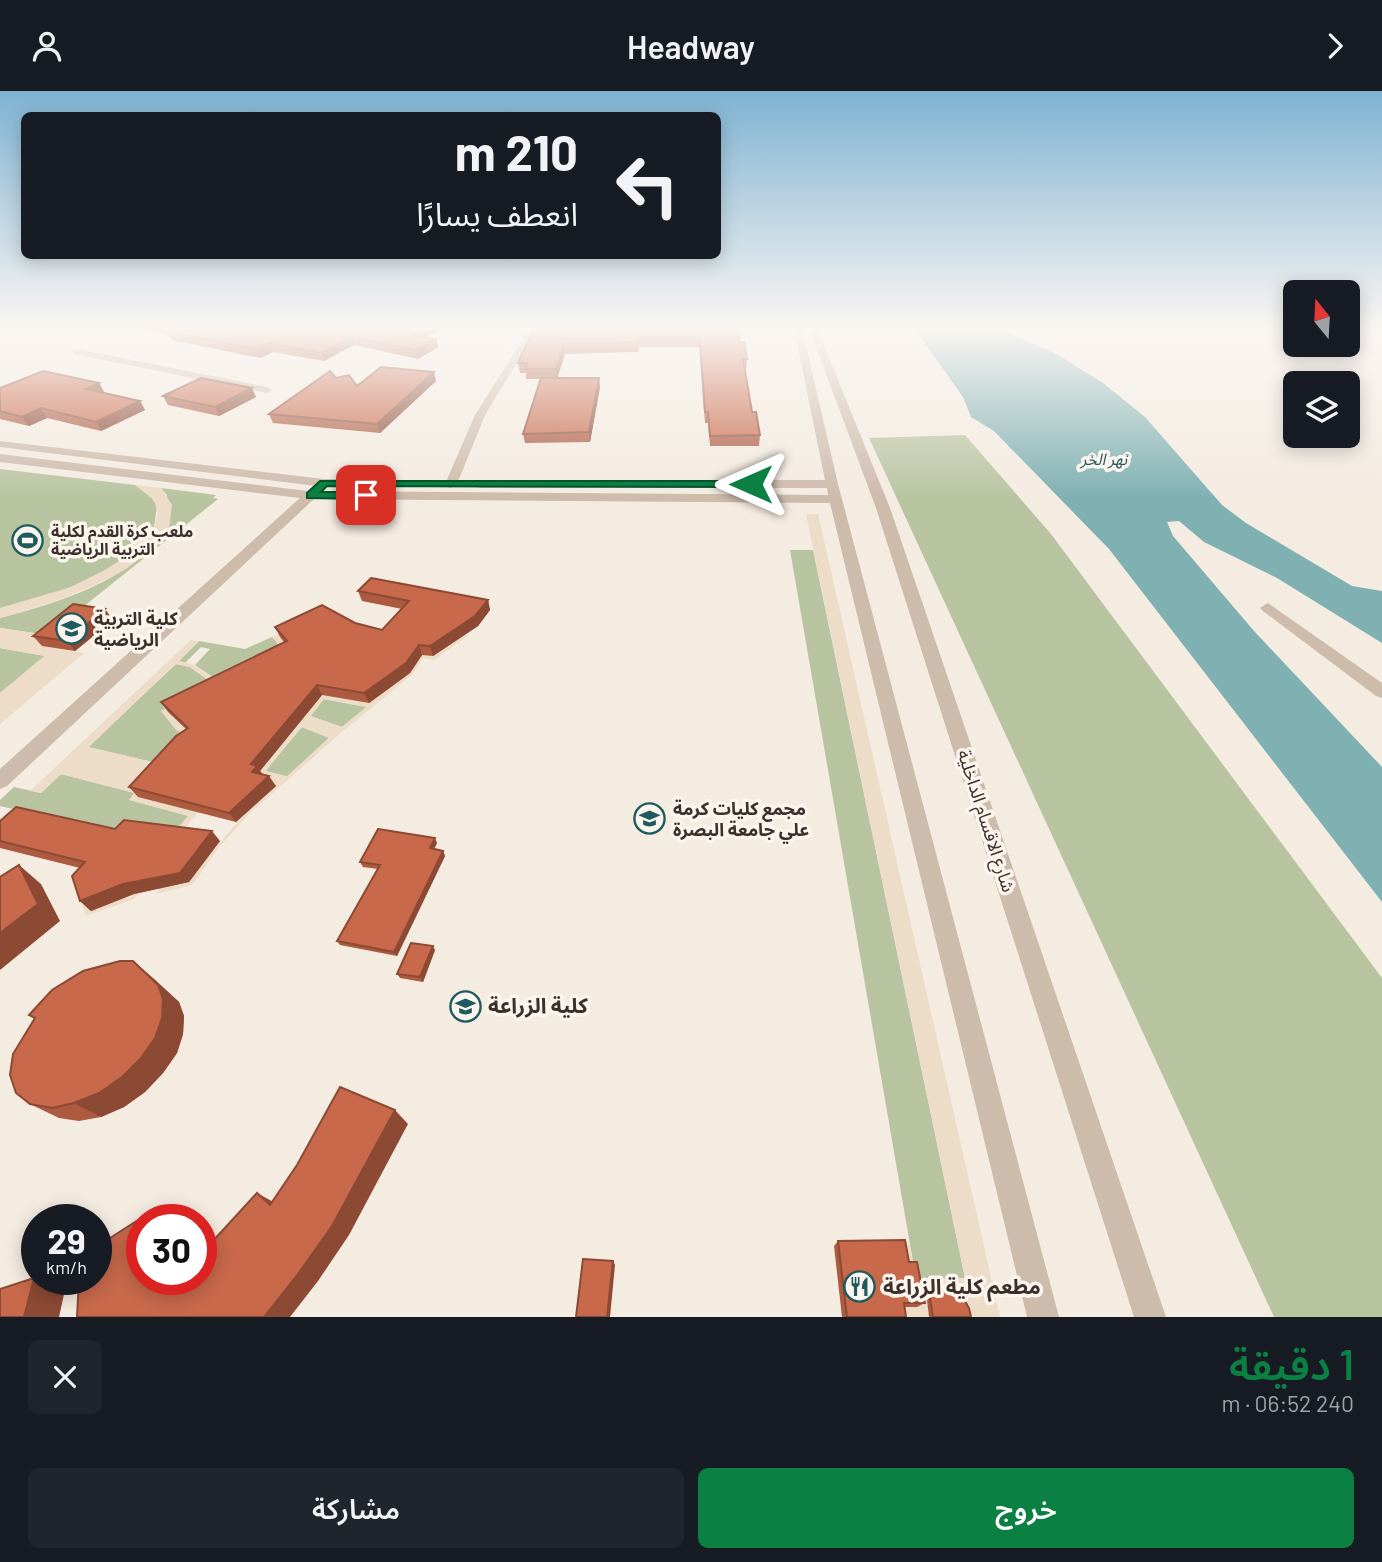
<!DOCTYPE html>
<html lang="ar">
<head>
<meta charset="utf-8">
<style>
  :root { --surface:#171b24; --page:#20242c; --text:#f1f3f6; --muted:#9ea1a6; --accent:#0b8043 }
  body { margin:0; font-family:Barlow,"Noto Sans Arabic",sans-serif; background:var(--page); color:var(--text); direction:rtl; height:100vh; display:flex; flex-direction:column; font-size:26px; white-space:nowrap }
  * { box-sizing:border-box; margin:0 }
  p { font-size:23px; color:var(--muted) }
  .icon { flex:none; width:38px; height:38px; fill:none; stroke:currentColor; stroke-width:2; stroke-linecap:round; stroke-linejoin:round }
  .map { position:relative; height:1226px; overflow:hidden; direction:ltr }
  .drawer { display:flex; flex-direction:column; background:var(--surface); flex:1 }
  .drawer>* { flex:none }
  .hud { position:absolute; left:21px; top:21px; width:700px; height:147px; border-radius:10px; box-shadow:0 4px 18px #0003; direction:rtl; background:#171b24; color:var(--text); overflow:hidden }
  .needle { width:46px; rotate:342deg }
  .controls { position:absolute; left:1283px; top:189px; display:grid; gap:14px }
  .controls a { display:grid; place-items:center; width:77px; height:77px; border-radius:10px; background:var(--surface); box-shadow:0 4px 18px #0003; font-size:35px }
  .speed { position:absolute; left:21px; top:1113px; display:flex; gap:14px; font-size:35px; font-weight:700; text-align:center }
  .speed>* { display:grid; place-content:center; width:91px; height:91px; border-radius:50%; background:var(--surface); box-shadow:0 4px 18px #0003; line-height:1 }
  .speed small { font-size:18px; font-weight:400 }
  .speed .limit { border:10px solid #d22; background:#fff; color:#111 }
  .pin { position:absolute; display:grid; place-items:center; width:60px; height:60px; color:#fff; margin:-30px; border-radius:14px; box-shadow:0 4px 10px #0006 }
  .me { position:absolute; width:77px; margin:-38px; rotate:270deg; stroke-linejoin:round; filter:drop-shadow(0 0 5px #0008) }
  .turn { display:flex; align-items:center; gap:24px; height:147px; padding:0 28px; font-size:32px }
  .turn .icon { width:91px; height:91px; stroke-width:2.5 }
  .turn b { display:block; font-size:49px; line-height:60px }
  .round { display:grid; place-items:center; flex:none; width:74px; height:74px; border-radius:10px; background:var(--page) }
  .summary { display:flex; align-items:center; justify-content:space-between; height:119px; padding:0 28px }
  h1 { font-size:42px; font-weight:600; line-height:52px; color:var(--accent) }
  .primary-button { display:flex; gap:14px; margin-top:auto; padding:14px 28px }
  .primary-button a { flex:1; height:80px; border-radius:10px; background:var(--accent); color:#fff; font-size:28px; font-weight:600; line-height:80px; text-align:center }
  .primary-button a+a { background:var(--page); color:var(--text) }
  header { display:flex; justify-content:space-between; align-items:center; height:91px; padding:0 28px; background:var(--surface); font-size:32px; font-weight:600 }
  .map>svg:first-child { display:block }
  .green { fill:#b8c4a0 }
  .plaza { fill:#ecdcc8; fill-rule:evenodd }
  .water { fill:#7fb0b2 }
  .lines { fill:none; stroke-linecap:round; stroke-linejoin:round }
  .minor { fill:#cdbbac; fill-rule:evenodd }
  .wall { fill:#ac5a40 }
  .shaded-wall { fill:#8c4a34 }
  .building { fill:#c8694b; stroke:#8c4a34; stroke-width:2 }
  .route { fill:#0b8043; stroke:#07532c; stroke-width:2 }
  .labels { text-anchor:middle; stroke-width:7; stroke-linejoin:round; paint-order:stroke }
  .far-water-label { font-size:16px; font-style:italic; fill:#1f5a5e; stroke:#fbf5ee }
  .far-poi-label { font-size:16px; font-weight:bold; fill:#3b302b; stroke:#fbf5ee; text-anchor:start }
  .poi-label { font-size:18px; font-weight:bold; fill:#3b302b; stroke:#fbf5ee; text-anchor:start }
  .street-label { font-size:18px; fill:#3b302b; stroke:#fbf5ee }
  .near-poi-label { font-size:21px; font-weight:bold; fill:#3b302b; stroke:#fbf5ee; text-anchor:start }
</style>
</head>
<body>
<header><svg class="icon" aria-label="forward" viewBox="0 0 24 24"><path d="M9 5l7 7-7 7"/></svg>Headway<svg class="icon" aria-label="person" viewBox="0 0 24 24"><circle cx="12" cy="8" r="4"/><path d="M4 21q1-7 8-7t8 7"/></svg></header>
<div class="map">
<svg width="1382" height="1226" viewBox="0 0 1382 1226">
  <rect width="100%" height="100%" fill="#f4ebe1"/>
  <g class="green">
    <path d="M965,344L1051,443L1382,887V1226H1274L869,347Z"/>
    <path d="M0,378L135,394L149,403L157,415L154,436L147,435L123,462H131C93,491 47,507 0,517Z"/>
    <path d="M161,397L216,404L213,407L218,408L48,544L0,537V527C61,511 129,490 169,438L167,404Z"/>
    <path d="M790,459H813L965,1187L916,1188Z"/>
    <path d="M272,546L280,555L220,591L195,574L210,558L201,556L185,572L179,570L199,550L245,558Z"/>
    <path d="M0,557L45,565L0,602Z"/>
    <path d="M176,573L190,576L215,594L161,620L189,648L161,673L88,656Z"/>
    <path d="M323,608L367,616L342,636L310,625Z"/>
    <path d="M302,636L330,646L287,686L265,680Z"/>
    <path d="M61,683L135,702L130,709L189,725L176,739L124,743L0,715V709L14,696L41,702Z"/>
  </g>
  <g class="plaza">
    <path d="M135,394L161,397L172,414L169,438L151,458L126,478L97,493L56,510L0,527V517L71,496L105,479L130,463H122L137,450L148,435L154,436L158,423L154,409Z"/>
    <path d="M806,423H818L1000,1226H898L897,1216L917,1215L899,1155L910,1154L916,1188L965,1187Z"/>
    <path d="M331,519L357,537L439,545L469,544L434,569L423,567L413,583L343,640L250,722L220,755L192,794L156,803L165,788L151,787L134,808L86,825L76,792L117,748L124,743L176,739L188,725L129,709L134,702L61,683L41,702L30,700L191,549L199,550L179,570L195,574L220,591L280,555L272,546ZM460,547L433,565L422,564L410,582L368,612L328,605ZM175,573L190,576L214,593L161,620L176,639L189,648L161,673L89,656ZM324,608L366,616L342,636L311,625ZM301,636L329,647L287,685L266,680ZM247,720L204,771L151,782L132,805L91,819L178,745L198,722Z"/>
    <path d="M0,537L54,545L43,555L84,562L0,633V602L44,565L0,557Z"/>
  </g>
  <path class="water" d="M914,237H1003L1012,244L1055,262L1103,292L1145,326L1222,414L1246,432L1352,495L1382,500V552L1277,487L1204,451L1179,430L1167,431L1173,445L1254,540L1382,676V811L1109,458L994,340L971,326L963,306Z"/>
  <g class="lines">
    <g class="minor">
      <path d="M530,237H538L485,324L457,393L451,397L447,396L445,393L475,324Z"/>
      <path d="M794,237H802L838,393L1059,1226H1027L830,412L314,408L7,695L0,698V678L300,407L0,371V363L308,400L316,395L320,396L321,400L828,404L827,397H479L473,393L479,389H825Z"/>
      <path d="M809,237H817L890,417L1166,1226H1134L876,417Z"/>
      <path d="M77,258L267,296L272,299L267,302L74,263V259Z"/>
      <path d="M0,350L324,388H346L352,392L346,396H324L0,356Z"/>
      <path d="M1268,512L1382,592V607L1376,605L1263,520L1260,517Z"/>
    </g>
  </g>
  <g class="wall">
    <path d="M143,237H443L426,246L436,248L438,256L418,268L354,254L324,270L273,261L260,267L172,249L169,244L144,239Z"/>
    <path d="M534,237H738L740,251L747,268L746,278H745L752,321L760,344L759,355H710L708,332H705L699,256H639L638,261L565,263L557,287L600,296L590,351L525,352L523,343L541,288H526V282H520L518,272Z"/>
    <path d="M336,287L357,295L436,290L380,342L273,332L269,323Z"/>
    <path d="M99,292L104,301L103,302L140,310L145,319L101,340L47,327L29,335L0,328V297Z"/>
    <path d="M163,305L256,306L219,325L168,314Z"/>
    <path d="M358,500L488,509L490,519L478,535L433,565L422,564L410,582L369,612L322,604L260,680L263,683L276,695L236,731L138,706L129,696L186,638L168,621L161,611L284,551L280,546L275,536L355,532L382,539L402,518L362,510Z"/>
    <path d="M113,529L75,560L42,555L33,545Z"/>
    <path d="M0,730L115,738L220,750L189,791L134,803L91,820L80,810V777L0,757Z"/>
    <path d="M437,752L434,758L443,760L445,765L397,865L340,854L337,850L378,778L363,776L360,771Z"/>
    <path d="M435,859L423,891L400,887L397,883Z"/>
    <path d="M133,870L154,888L179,911L184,925L183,943L177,962L163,982L145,1001L124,1016L101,1026L79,1030L59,1027L30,1013Z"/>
    <path d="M838,1150L909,1171L925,1212L917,1216H905L906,1226H842L834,1155Z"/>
    <path d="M942,1198L971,1226H929L927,1209Z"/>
  </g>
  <g class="shaded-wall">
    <path d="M426,237H443L415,252L413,244Z"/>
    <path d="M352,246L354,254L324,270L321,262Z"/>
    <path d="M436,248L438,256L418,268L415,259Z"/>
    <path d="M270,252L273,261L260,267L257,258Z"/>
    <path d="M564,253L565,263L557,288L556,278Z"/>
    <path d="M434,281L436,290L380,342L377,333Z"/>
    <path d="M599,287L600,296L590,351L589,341Z"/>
    <path d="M99,292L104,301L92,307L86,298Z"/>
    <path d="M252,297L256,306L219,325L215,316Z"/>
    <path d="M140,310L145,319L101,340L96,331Z"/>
    <path d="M41,317L47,327L29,335L22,326Z"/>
    <path d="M488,509L490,519L478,535L433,565L430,555Z"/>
    <path d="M105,518L113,529L75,560L67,550Z"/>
    <path d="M419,554L422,564L410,582L369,612L364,602Z"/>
    <path d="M317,594L322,604L260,680L264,685L252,681L251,673Z"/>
    <path d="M269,685L276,695L236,731L229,722Z"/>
    <path d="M212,740L220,750L189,791L134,803L91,820L80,810L123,793Z"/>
    <path d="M435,747L437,752L432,762L430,757Z"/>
    <path d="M443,760L445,765L397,865L394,861Z"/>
    <path d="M19,774L41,793L60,830L0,879V842Z"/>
    <path d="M433,855L435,859L423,891L420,886Z"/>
    <path d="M133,870L154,888L179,911L184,925L183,943L177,962L163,982L145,1001L124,1016L101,1026L74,1012Z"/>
    <path d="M395,1019L408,1033L349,1144L318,1190L290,1226H264Z"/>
    <path d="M257,1102L277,1113L270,1114Z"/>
    <path d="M157,1117L182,1127L183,1129H162Z"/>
    <path d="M613,1170L615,1174L610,1226H607Z"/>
    <path d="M34,1187L66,1194L59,1226H24Z"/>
  </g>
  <g class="building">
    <path d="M171,237H426L413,244L436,248L415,259L352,246L321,262L270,252L257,258L168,241L176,238Z"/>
    <path d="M534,237H738L740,251H744L747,268H743L752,321H756L760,344L710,345L708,321H705L700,246H638V251L564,253L556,278H525L527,272H518Z"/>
    <path d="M381,276L434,281L377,333L269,323L330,280L336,287L349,284L357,295Z"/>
    <path d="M43,280L99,292L86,298L140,310L96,331L41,317L22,326L0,320V297Z"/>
    <path d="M201,287L252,297L215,316L163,305Z"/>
    <path d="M541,287H599L589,341L523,343Z"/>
    <path d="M371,487L488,509L475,525L430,555L419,554L406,572L364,602L317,594L251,673L257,675L252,681L269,685L229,722L129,696L176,645L188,637L161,611L287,550L275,536L322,514L355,532L382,539L409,510L358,500Z"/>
    <path d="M73,513L105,518L67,550L33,545Z"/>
    <path d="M16,716L115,738L124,729L212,740L180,782L123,793L80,810L72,785L85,771L0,750V730Z"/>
    <path d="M378,738L435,747L430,757L443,760L394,861L337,850L380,774L360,771Z"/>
    <path d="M19,774L38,813L0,842V786Z"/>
    <path d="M411,852L433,855L420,886L397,883Z"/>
    <path d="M120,870H133L158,894L163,908L162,927L155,947L141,967L122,986L99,1002L74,1012L52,1017L30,1013L16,1002L10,984L13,963L35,927L29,924L52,899L83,880Z"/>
    <path d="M340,996L395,1019L332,1135L298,1183L264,1226H77L79,1188H96V1156L157,1117L162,1129H142V1188H201V1163L257,1102L270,1114L297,1074Z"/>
    <path d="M905,1149L909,1171H917L925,1212H904L906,1226H847L838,1150Z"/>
    <path d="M583,1168L613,1170L607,1226H576Z"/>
    <path d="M34,1187L24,1226H0V1198Z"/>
    <path d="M942,1198H952L962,1205L969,1217L971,1226H933L930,1208Z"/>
  </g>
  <linearGradient id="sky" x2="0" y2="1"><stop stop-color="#7eb2d2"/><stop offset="0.58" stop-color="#faf6f2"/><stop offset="1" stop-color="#faf6f2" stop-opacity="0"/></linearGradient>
  <rect width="1382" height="408" fill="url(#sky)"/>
  <path class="route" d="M320,390H751L756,393L751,396L327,395L321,401H366L372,404L366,408L307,407V402Z"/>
  <defs>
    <symbol id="stadium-ring" viewBox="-11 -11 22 22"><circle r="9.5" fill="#fbf5ee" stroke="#1f5a5e" stroke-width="1.5"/><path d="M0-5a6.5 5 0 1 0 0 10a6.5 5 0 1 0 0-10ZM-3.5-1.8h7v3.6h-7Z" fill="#1f5a5e"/></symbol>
    <symbol id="university-ring" viewBox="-11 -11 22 22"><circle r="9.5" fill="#fbf5ee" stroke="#1f5a5e" stroke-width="1.5"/><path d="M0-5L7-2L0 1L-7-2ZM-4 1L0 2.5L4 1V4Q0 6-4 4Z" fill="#1f5a5e"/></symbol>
    <symbol id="restaurant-ring" viewBox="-11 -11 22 22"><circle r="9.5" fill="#fbf5ee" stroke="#1f5a5e" stroke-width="1.5"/><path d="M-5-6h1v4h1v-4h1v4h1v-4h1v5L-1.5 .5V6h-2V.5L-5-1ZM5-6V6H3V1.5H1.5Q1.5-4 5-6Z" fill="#1f5a5e"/></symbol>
  </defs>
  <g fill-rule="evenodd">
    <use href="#stadium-ring" x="10" y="432" width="35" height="35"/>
    <use href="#university-ring" x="54" y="520" width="35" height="35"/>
    <use href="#university-ring" x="632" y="710" width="35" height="35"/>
    <use href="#university-ring" x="448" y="898" width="35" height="35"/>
    <use href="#restaurant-ring" x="842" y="1178" width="35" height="35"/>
  </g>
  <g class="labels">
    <g class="far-water-label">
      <text x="1104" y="374">نهر الخر</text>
    </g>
    <g class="far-poi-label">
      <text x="51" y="446">ملعب كرة القدم لكلية<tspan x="51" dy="18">التربية الرياضية</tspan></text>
    </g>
    <g class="poi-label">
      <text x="94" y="534">كلية التربية<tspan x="94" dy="21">الرياضية</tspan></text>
      <text x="673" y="724">مجمع كليات كرمة<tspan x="673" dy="21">علي جامعة البصرة</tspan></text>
    </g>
    <g class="street-label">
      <text transform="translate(986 730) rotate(72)" y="6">شارع الاقسام الداخلية</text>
    </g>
    <g class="near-poi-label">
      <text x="488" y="922">كلية الزراعة</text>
      <text x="883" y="1203">مطعم كلية الزراعة</text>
    </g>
  </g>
</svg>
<div class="controls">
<a><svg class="needle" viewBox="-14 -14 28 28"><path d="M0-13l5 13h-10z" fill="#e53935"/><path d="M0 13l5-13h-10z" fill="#9ea1a6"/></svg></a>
<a><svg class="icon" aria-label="layers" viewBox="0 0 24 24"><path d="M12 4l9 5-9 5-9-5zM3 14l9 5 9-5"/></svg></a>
</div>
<div class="speed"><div>29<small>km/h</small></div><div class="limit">30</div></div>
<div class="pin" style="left:366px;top:404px;background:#d93025"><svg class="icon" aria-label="arrive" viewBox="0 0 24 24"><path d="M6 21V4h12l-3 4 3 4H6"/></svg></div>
<svg class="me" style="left:751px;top:393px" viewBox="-20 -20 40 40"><path d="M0-17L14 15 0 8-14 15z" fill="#0b8043" stroke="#fff" stroke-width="4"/></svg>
<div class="hud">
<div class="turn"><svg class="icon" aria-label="left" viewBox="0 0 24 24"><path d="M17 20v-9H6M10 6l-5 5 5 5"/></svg><div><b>210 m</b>انعطف يسارًا</div></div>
</div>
</div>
<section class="drawer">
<div class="summary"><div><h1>1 دقيقة</h1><p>240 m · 06:52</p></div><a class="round"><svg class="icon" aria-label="close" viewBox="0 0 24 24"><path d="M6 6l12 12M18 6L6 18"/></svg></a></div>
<div class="primary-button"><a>خروج</a><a>مشاركة</a></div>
</section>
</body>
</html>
